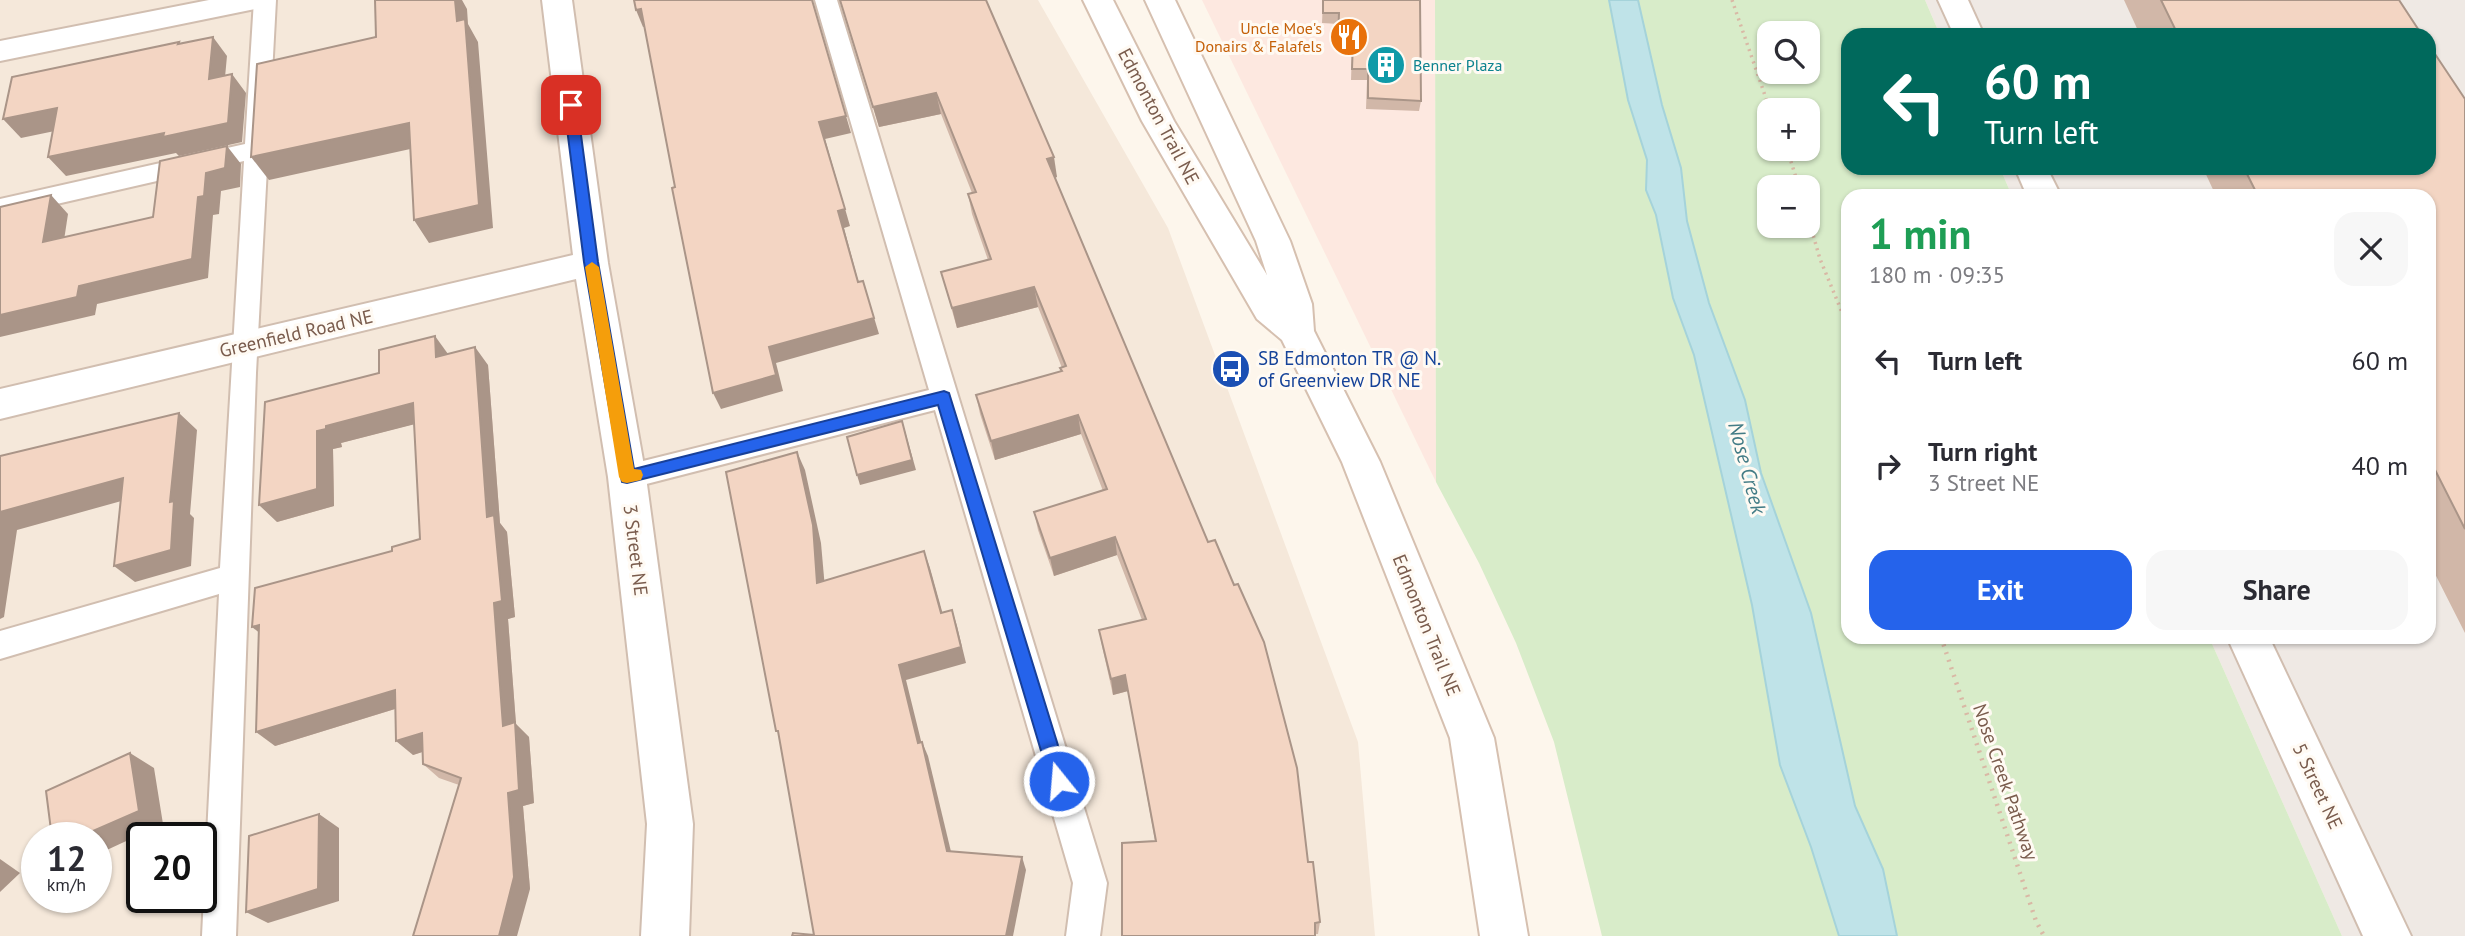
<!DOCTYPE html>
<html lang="en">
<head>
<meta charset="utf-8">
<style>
  :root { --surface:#fff; --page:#f7f7f7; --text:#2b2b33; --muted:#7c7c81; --accent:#2563eb }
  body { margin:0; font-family:"PT Sans",sans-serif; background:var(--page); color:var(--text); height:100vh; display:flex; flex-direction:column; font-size:26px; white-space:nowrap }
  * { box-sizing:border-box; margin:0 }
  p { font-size:23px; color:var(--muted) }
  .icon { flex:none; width:38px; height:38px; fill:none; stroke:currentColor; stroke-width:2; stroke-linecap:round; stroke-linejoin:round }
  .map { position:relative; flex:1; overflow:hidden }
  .sheet { position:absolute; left:1841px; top:189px; width:595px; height:455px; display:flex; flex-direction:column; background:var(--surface); border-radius:21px; box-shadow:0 2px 5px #0004 }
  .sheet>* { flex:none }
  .guide { position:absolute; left:1841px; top:28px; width:595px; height:147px; border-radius:21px; box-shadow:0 2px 5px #0004; background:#00695c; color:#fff; overflow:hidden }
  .controls { position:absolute; left:1757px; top:21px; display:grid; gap:14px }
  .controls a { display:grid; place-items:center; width:63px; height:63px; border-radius:14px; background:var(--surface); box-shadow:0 2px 5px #0004; font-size:35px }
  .speed { position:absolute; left:21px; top:822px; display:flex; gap:14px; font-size:35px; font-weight:700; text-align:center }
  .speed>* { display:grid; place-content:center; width:91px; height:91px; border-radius:50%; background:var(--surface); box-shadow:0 2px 5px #0004; line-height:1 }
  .speed small { font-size:18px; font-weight:400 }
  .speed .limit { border:4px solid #111; border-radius:10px; background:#fff; color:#111 }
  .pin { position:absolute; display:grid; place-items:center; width:60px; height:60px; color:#fff; margin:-30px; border-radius:14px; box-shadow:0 4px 10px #0006 }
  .me { position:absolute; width:77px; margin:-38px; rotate:343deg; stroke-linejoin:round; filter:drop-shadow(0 0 5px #0008) }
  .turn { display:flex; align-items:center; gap:24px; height:147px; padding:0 28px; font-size:32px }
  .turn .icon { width:91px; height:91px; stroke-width:2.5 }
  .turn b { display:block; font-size:49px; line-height:60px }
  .round { display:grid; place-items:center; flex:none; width:74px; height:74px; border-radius:21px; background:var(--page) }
  .overview { display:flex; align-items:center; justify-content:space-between; height:119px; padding:0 28px }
  h1 { font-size:42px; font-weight:800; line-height:52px; color:#1e9e55 }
  .action { display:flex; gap:14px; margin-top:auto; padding:14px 28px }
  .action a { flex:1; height:80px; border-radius:21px; background:var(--accent); color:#fff; font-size:28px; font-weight:800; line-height:80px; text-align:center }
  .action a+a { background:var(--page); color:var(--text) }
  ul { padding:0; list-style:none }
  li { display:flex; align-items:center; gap:21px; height:105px; padding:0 28px }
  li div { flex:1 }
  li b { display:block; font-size:26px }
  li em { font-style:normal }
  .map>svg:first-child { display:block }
  .residential { fill:#f5e8da; fill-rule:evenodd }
  .commercial { fill:#fde8e0 }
  .industrial { fill:#efe9e4 }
  .green { fill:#d8ecc9; fill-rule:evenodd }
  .water { fill:#bfe3e8; stroke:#a5d3da; stroke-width:2 }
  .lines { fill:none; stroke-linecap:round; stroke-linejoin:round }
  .service-casing { stroke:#d1beb0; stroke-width:4 }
  .minor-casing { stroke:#d1beb0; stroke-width:4 }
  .secondary-casing { stroke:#d6c0b0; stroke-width:4 }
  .path-far1 { stroke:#d9b8a5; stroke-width:3.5; stroke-dasharray:2 4.5; stroke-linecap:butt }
  .path { stroke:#d9b8a5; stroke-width:4.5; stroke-dasharray:2 6; stroke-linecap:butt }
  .service { fill:#fff; fill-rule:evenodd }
  .minor { fill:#fff; fill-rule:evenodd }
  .secondary { fill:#fff; fill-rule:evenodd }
  .wall { fill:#d1b7a8 }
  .shaded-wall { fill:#aa9588 }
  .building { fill:#f3d5c3; stroke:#aa9588; stroke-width:2 }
  .route { fill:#2563eb; stroke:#184099; stroke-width:2 }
  .slow { fill:#f59e0b }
  .labels { text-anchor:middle; stroke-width:6; stroke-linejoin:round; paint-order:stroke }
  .far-food-label { font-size:16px; fill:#c56008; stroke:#fffaf3; text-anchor:end }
  .far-culture-label { font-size:16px; fill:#0d838f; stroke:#fffaf3; text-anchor:start }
  .street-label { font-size:19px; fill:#7a5c4d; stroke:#fffaf3 }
  .transit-label { font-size:19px; fill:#164399; stroke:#fffaf3; text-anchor:start }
  .water-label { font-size:21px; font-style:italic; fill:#437c86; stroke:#fffaf3 }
</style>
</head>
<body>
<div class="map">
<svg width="2465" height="936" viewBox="0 0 2465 936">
  <rect width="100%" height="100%" fill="#fdf6ec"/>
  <path class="residential" d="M0,0H1038L1168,228L1358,742L1375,936H0ZM37,838H96V898H37ZM142,838H201V898H142Z"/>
  <path class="commercial" d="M1202,0H1435L1436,482Z"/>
  <path class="industrial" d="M1925,0H2465V936H2342L2209,637H2429V196H2012L2000,168H2429V35H1940Z"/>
  <path class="green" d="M1435,0H1925L1940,35H1848V168H2000L2012,196H1848V637H2209L2342,936H1602L1554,742L1516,643L1479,563L1436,482ZM1769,33H1808V72H1769ZM1769,110H1808V149H1769ZM1769,187H1808V226H1769Z"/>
  <path class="water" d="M1609,0H1638L1662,105L1681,168L1687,221L1709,303L1745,400L1761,473L1811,613L1855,806L1883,869L1897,936H1839L1811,847L1780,765L1752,605L1694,355L1673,298L1656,215L1646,190L1647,160L1628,100Z"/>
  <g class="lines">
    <defs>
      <g id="service">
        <path d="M254,0H276L256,373L236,936H202L219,594L0,659V631L220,568L244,161L0,217V199L245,144Z"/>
        <path d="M815,0H837L1107,883L1100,936H1066L1073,883L935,410L627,489L617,485L613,477L617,469L627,465L929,390Z"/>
      </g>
      <g id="minor">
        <path d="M209,0H270L265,6L255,9L0,61V41Z"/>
        <path d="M542,0H572L608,263L646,477L693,824L689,936H641L647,824L608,477L576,279L0,419V389L573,255Z"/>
        <path d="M1938,0H1968L1984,35H1954Z"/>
        <path d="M2015,168H2047L2061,196H2027Z"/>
        <path d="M2227,637H2269L2411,936H2363Z"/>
      </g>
      <path id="secondary" d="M1083,0H1113L1174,121L1267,275L1256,241L1145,0H1175L1290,241L1312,304L1314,331L1380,462L1494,738L1528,936H1480L1450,738L1342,462L1282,340L1257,319L1142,121Z"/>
    </defs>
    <use href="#service" class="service-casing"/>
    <use href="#minor" class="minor-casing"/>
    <use href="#secondary" class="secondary-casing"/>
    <g class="path-far1">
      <path d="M1732,0L1770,110"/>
      <path d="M1787,149L1799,187"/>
      <path d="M1808,217L1820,259L1848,327"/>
    </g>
    <path class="path" d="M1941,637L2036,921L2044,936"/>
    <use href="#service" class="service"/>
    <use href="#minor" class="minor"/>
    <use href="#secondary" class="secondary"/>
  </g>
  <g class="wall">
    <path d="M840,0H986L1057,177L1055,178L1308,862L1320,922L1318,934H1315L1155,841L1128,691L1113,695L1102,646L1099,630L1142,620L1117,555L1054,576L1038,530L1034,512L1103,491L1081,434L995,460L980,414L976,395L1061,372L1060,368H1062L1038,307L957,328L941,272L988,260L972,214L968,194L972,193L941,114L879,127Z"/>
    <path d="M1323,0H1420L1421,101L1419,111L1366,109L1367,80H1351L1352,51H1337L1339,24L1322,23Z"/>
    <path d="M2124,0H2399L2422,35H2140Z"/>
    <path d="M2465,99V633L2429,562V196H2216L2203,168H2429Z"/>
    <path d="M448,354L488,365L500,523L507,532L515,617L508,619L516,724L529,737L534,803L523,806L530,889L459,785L439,778L423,764L422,752L413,755L395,709L275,746L392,551L420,539L414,424L341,443L342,447L333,449L334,506L277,522L379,373Z"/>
  </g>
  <g class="shaded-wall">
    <path d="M455,0H462L467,9L468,24L478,42L493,228L429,243L414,220L457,21Z"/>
    <path d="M641,9L648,26L643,27L636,10Z"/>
    <path d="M213,37L227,56L223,98L209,79Z"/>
    <path d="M232,74L246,93L242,142L179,156L176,153L66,176L48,157Z"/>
    <path d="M936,93L941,114L879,127L873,107Z"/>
    <path d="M57,108L74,127L21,138L3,119Z"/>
    <path d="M846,116L851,133L825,139L850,226L844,228L863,299L838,211L819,122Z"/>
    <path d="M409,123L424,146L269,180L251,157Z"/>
    <path d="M227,146L241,164L240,187L221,191L219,214L213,215L208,278L97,304L95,315L0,337V315L79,286L198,197L206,173Z"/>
    <path d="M1054,157L1057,177L1050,179L1047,159Z"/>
    <path d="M51,195L68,214L61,260L43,242Z"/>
    <path d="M863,281L879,334L776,363L783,391L721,409L713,393L769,347Z"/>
    <path d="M1034,287L1038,307L957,328L952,308Z"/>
    <path d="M435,336L448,354L436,357Z"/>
    <path d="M475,347L488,365L500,523L507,532L515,617L508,619L516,724L529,737L534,803L523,806L530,889L517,936H499L503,726Z"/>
    <path d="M413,403L427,421L341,443L342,447L333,449L334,506L277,522L259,505L317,431L326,426Z"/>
    <path d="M179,413L197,430L190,514L194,518L191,566L135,582L114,566L170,502Z"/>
    <path d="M1078,415L1081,434L995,460L991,441Z"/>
    <path d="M905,431L916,470L860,485L857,475Z"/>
    <path d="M797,452L805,470L821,543L826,600L817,583Z"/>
    <path d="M123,478L143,495L17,530L4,617L0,619V512Z"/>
    <path d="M1115,537L1117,555L1054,576L1050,558Z"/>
    <path d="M924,551L930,568L947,629L941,613Z"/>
    <path d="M952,610L957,626L966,663L906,680L925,757L918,743L899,665Z"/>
    <path d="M259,625L271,642L252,627Z"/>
    <path d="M1125,675L1128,691L1113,695L1111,679Z"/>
    <path d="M395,690L411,704L275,746L256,732Z"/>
    <path d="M422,733L438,747L413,755L396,741Z"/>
    <path d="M922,742L928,756L954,864L947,851Z"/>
    <path d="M130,753L154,768L163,824L96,855V838H77Z"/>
    <path d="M319,814L339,828V901L268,923L246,912Z"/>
    <path d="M1022,857L1026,870L1013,936H1006Z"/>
    <path d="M0,859L20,873L0,892Z"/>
  </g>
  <g class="building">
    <path d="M375,0H455L457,21L465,19L479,205L414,220L409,123L251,157L257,64L376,37Z"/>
    <path d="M634,0H812L846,116L819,122L845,209L838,211L858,282L863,281L874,318L769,347L776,375L713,393L672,188L675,187L641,9L636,10Z"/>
    <path d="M840,0H986L1054,157L1047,159L1208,542L1215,540L1234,585L1238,584L1264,642L1297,768L1308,862H1313L1320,922L1315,923V936H1122V843L1156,841L1125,675L1111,679L1099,630L1146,619L1115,537L1050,558L1034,512L1107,489L1078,415L991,441L976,395L1062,371L1060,368L1066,366L1034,287L952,308L941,272L991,259L968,194L976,192L936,93L873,107Z"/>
    <path d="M1323,0H1420L1421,101L1368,98V69H1352L1353,41L1338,40L1339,13H1323Z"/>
    <path d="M2161,0H2399L2422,35H2178Z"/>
    <path d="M213,37L209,79L232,74L228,123L163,137L164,133L48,157L57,108L3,119L12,77L179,42L178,44Z"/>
    <path d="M2429,45L2465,99V529L2429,458V196H2258L2244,168H2429Z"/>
    <path d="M227,146L225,168L206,173L204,196L198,197L192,259L79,286L77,297L0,315V207L51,195L43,242L153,217L160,161Z"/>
    <path d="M435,336L436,357L475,347L487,517L494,515L502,601L494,603L503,726L515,722L519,790L508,793L514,877L499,936H413L461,778L423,764L422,733L396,741L395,690L256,732L259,625L252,627L255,588L392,551V547L420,539L413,403L326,426V429L317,431V489L259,505L265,402L379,373V350Z"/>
    <path d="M179,413L170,502L174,501L171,550L114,566L123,478L0,512V456Z"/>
    <path d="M902,421L912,460L857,475L847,437Z"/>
    <path d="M797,452L813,525L817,583L924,551L941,613L952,610L961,647L899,665L918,743L922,742L947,851L1022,857L1006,936H792L793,933L814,935L778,731H776L726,472Z"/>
    <path d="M130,753L139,811L77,838H52L46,791Z"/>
    <path d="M319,814L318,889L246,912L249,836Z"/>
  </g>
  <path class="route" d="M571,101L577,105L598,262L634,469L944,391L949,393L1069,781L1066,787L1059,790L1053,787L1050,781L938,405L627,483L622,482L584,262L564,105Z"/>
  <path class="slow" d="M592,262L599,267L634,469L641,470L643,475L641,480L627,483L622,482L619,477L585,267Z"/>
  <defs>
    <symbol id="restaurant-disc" viewBox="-11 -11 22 22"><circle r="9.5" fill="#e8710a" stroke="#fffaf3"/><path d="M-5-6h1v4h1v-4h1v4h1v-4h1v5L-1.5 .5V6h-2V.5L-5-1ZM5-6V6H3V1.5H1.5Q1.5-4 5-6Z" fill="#fff"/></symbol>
    <symbol id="building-disc" viewBox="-11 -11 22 22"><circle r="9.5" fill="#0f9aa8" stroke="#fffaf3"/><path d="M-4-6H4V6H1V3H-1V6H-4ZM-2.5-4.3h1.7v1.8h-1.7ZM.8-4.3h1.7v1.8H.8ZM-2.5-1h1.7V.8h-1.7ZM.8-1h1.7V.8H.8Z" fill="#fff"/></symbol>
    <symbol id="bus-disc" viewBox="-11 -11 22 22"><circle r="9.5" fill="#1a4fb4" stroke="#fffaf3"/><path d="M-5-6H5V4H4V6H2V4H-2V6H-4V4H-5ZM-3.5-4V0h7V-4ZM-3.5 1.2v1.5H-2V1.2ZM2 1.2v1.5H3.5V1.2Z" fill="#fff"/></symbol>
  </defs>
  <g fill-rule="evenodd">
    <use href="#restaurant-disc" x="1327" y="15" width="44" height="44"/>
    <use href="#building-disc" x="1364" y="43" width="44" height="44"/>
    <use href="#bus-disc" x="1209" y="347" width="44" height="44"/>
  </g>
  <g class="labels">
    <g class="far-food-label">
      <text x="1322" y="34">Uncle Moe's<tspan x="1322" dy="18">Donairs &amp; Falafels</tspan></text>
    </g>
    <g class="far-culture-label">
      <text x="1413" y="71">Benner Plaza</text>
    </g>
    <g class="street-label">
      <text transform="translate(1159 116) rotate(62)" y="7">Edmonton Trail NE</text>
      <text transform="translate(296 333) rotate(-13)" y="7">Greenfield Road NE</text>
      <text transform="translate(636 550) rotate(83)" y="7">3 Street NE</text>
      <text transform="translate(1427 625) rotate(68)" y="7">Edmonton Trail NE</text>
      <text transform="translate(2006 782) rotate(71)" y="7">Nose Creek Pathway</text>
      <text transform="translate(2318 786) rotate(65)" y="7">5 Street NE</text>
    </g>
    <g class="transit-label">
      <text x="1258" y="365">SB Edmonton TR @ N.<tspan x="1258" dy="22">of Greenview DR NE</tspan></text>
    </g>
    <g class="water-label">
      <text transform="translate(1747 468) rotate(75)" y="7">Nose Creek</text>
    </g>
  </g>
</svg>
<div class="controls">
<a><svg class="icon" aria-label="search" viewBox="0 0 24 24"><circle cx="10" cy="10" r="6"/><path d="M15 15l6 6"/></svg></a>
<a>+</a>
<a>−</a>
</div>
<div class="speed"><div>12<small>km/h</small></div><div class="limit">20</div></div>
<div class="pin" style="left:571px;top:105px;background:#d93025"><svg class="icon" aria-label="arrive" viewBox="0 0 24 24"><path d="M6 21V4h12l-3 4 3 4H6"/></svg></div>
<svg class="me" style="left:1059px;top:781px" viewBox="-20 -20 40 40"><circle r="17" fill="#2563eb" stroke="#fff" stroke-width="3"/><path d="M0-11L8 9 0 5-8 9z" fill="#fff"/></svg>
<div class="guide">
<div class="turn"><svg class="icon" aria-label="left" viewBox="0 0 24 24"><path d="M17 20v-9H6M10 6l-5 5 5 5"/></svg><div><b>60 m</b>Turn left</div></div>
</div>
<section class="sheet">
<div class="overview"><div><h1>1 min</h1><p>180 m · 09:35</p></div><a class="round"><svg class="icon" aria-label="close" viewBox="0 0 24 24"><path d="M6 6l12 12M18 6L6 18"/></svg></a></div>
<ul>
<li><svg class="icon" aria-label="left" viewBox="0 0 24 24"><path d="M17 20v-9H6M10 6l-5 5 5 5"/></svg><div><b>Turn left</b></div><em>60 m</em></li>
<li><svg class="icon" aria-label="right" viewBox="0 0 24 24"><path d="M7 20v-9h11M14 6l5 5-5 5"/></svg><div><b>Turn right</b><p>3 Street NE</p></div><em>40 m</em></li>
</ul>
<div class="action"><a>Exit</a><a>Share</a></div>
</section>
</div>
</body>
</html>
